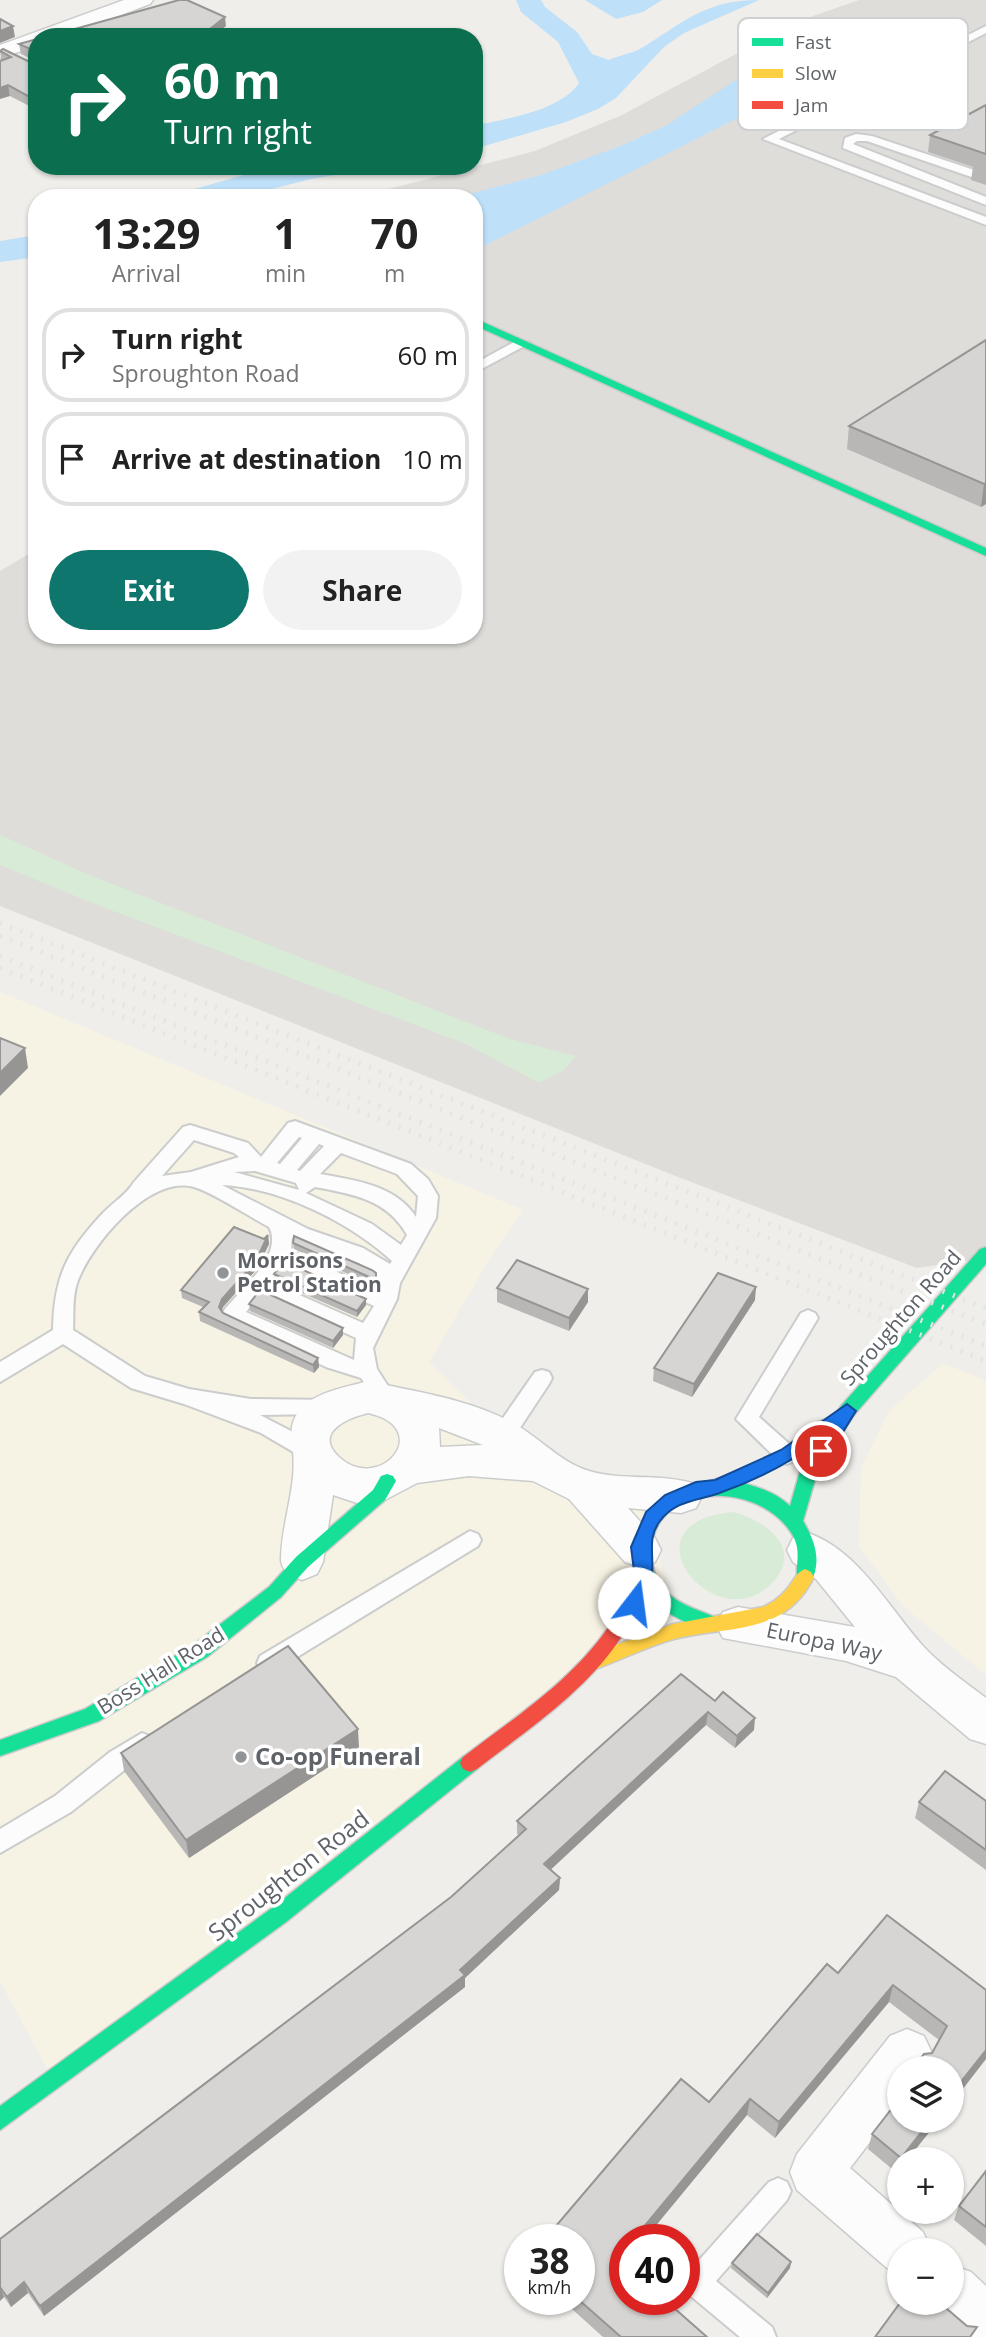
<!DOCTYPE html>
<html lang="en">
<head>
<meta charset="utf-8">
<style>
  :root { --surface:#fff; --page:#f2f2f2; --text:#222; --muted:#767676; --line:#e0e0e0; --accent:#0f766e }
  body { margin:0; font-family:"Open Sans",sans-serif; background:var(--page); color:var(--text); height:100vh; display:flex; flex-direction:column; font-size:26px; white-space:nowrap }
  * { box-sizing:border-box; margin:0 }
  p { font-size:23px; color:var(--muted) }
  .icon { flex:none; width:38px; height:38px; fill:none; stroke:currentColor; stroke-width:2; stroke-linecap:round; stroke-linejoin:round }
  .map { position:relative; flex:1; overflow:hidden }
  .details { position:absolute; left:28px; top:189px; width:455px; height:455px; display:flex; flex-direction:column; background:var(--surface); border-radius:28px; box-shadow:0 2px 5px #0004 }
  .details>* { flex:none }
  .top-card { position:absolute; left:28px; top:28px; width:455px; height:147px; border-radius:28px; box-shadow:0 2px 5px #0004; background:#0b6e4f; color:#fff; overflow:hidden }
  .buttons { position:absolute; left:887px; top:2056px; display:grid; gap:14px }
  .buttons a { display:grid; place-items:center; width:77px; height:77px; border-radius:50%; background:var(--surface); box-shadow:0 2px 5px #0004; font-size:35px }
  .speed { position:absolute; left:504px; top:2224px; display:flex; gap:14px; font-size:35px; font-weight:700; text-align:center }
  .speed>* { display:grid; place-content:center; width:91px; height:91px; border-radius:50%; background:var(--surface); box-shadow:0 2px 5px #0004; line-height:1 }
  .speed small { font-size:18px; font-weight:400 }
  .speed .limit { border:10px solid #d22; background:#fff; color:#111 }
  .pin { position:absolute; display:grid; place-items:center; width:60px; height:60px; color:#fff; margin:-30px; border:4px solid #fff; border-radius:50%; box-shadow:0 2px 7px #0007 }
  .me { position:absolute; width:77px; margin:-38px; rotate:15deg; stroke-linejoin:round; filter:drop-shadow(0 0 5px #0008) }
  .turn { display:flex; align-items:center; gap:24px; height:147px; padding:0 21px; font-size:32px }
  .turn .icon { width:91px; height:91px; stroke-width:2.5 }
  .turn b { display:block; font-size:49px; line-height:60px }
  .eta { display:flex; justify-content:space-evenly; align-items:center; height:119px; text-align:center }
  .eta b { font-size:42px; font-weight:700; line-height:49px }
  .action { display:flex; gap:14px; margin-top:auto; padding:14px 21px }
  .action a { flex:1; height:80px; border-radius:42px; background:var(--accent); color:#fff; font-size:28px; font-weight:700; line-height:80px; text-align:center }
  .action a+a { background:var(--page); color:var(--text) }
  ul { padding:0; list-style:none }
  li { display:flex; align-items:center; gap:21px; height:94px; margin:0 14px 10px; padding:0 7px; border:4px solid var(--line); border-radius:28px }
  li div { flex:1 }
  li b { display:block; font-size:26px }
  li em { font-style:normal }
  .map>svg:first-child { display:block }
  .commercial { fill:#f7f3e4 }
  .industrial { fill:#dfddda }
  .green { fill:#d8ebd6 }
  .water { fill:#bfe0f9 }
  .lines { fill:none; stroke-linecap:round; stroke-linejoin:round }
  .lane-casing { stroke:#cbcccc; stroke-width:4 }
  .street-casing { stroke:#cbcccc; stroke-width:3 }
  .fast-casing { stroke:#cacacb; stroke-width:3 }
  .slow-casing { stroke:#cacacb; stroke-width:3 }
  .jam-casing { stroke:#cacacb; stroke-width:3 }
  .lane { fill:#fdfcfc; fill-rule:evenodd }
  .street { fill:#fdfcfc; fill-rule:evenodd }
  .fast { fill:#16e098; fill-rule:evenodd }
  .slow { fill:#ffcf43; fill-rule:evenodd }
  .jam { fill:#f24e42; fill-rule:evenodd }
  .rail { stroke:#e4e4e4; stroke-width:5; stroke-dasharray:2 9; stroke-linecap:butt }
  .wall { fill:#b8b7b5 }
  .shaded-wall { fill:#969594 }
  .building { fill:#d6d5d3; stroke:#969594; stroke-width:2 }
  .route { fill:#1a73e8; stroke:#114b97; stroke-width:2 }
  .poi-dot { fill:#919496; stroke:#fff; stroke-width:2.5 }
  .labels { text-anchor:middle; stroke-width:7; stroke-linejoin:round; paint-order:stroke }
  .poi-label { font-size:21px; font-weight:bold; fill:#5f6368; stroke:#fff; text-anchor:start }
  .street-label { font-size:21px; fill:#5f6368; stroke:#fff }
  .near-poi-label { font-size:24px; font-weight:bold; fill:#5f6368; stroke:#fff; text-anchor:start }
  .near-street-label { font-size:24px; fill:#5f6368; stroke:#fff }
  .key { fill:#fff; stroke:#cfd0d2; stroke-width:2 }
  .key-label { font-size:19px; fill:#5f6368 }
</style>
</head>
<body>
<div class="map">
<svg width="986" height="2337" viewBox="0 0 986 2337">
  <rect width="100%" height="100%" fill="#efeeea"/>
  <g class="commercial">
    <path d="M0,992L523,1210L495,1250L429,1362L488,1420L652,1517L669,1605L52,2078L0,1981Z"/>
    <path d="M943,1363L986,1381V1675L903,1606L859,1546L861,1468L889,1411Z"/>
  </g>
  <path class="industrial" d="M859,0H986V1263L981,1259L917,1268L678,1177L0,906V571L37,549V635H474V198H354L535,151L622,115L796,22Z"/>
  <g class="green">
    <path d="M0,835L94,877L510,1039L576,1056L564,1070L539,1083L466,1044L95,904L0,865Z"/>
    <path d="M733,1512C765,1520 805,1549 772,1583C716,1642 618,1522 733,1512Z"/>
  </g>
  <g class="water">
    <path d="M516,0H541L545,7L577,32L592,54L609,60C619,55 630,54 640,49C683,23 704,0 759,0L684,33L664,47L616,98L598,109L566,122L474,149V126C506,118 559,112 579,83L558,42L521,12Z"/>
    <path d="M585,0H662L643,12L616,19Z"/>
    <path d="M827,38L848,49L831,64V71L474,251V198H454L541,175L623,145L667,125L748,72L816,39Z"/>
    <path d="M275,166H390L311,179L236,198H163Z"/>
    <path d="M37,235V257L0,262V241Z"/>
  </g>
  <g class="lines">
    <defs>
      <g id="lane">
        <path d="M986,26V33L779,139L986,217V225L763,139Z"/>
        <path d="M856,134L872,136L986,174V182L867,141H857L853,144L986,197V205L843,148L845,138Z"/>
        <path d="M518,340L530,343L474,373V364Z"/>
        <path d="M295,1121L411,1164L428,1179L438,1196L436,1218L400,1283L397,1299L373,1348L377,1369L397,1400L394,1406H380L361,1378L326,1367L225,1319L222,1314L225,1309C241,1289 284,1255 269,1227C250,1217 212,1192 194,1187C149,1174 90,1246 77,1283C72,1298 74,1315 73,1330L145,1376L189,1389L251,1399L333,1400L337,1406L333,1412L326,1414L260,1415L318,1445L321,1451L318,1457L310,1460L302,1457L261,1433L184,1404L131,1388L63,1344L0,1382V1362L53,1330C54,1276 67,1251 104,1212C115,1201 127,1194 134,1182L183,1127L190,1125L248,1143L261,1157L288,1123ZM299,1137L302,1138L280,1164L277,1163ZM194,1140L234,1153L239,1157L191,1172L162,1176ZM319,1144L324,1146L300,1171L297,1170ZM341,1153L397,1174L418,1196L416,1217C396,1185 354,1180 320,1174ZM255,1171L296,1183L299,1190L234,1172ZM222,1185C281,1188 349,1222 392,1261L390,1264L363,1248L308,1229ZM315,1187C352,1194 387,1199 407,1235L401,1245L372,1224L306,1193ZM292,1238L359,1263L379,1279V1291L291,1251ZM284,1265L374,1306L363,1323L270,1282ZM260,1294L356,1338L354,1360L246,1312Z"/>
        <path d="M808,1310L815,1313L818,1318L759,1417L795,1449L798,1455L795,1461L787,1464L779,1461L736,1419L801,1313Z"/>
        <path d="M542,1370L549,1372L552,1378L549,1384L510,1443L502,1445L494,1443L491,1437L494,1431L535,1372Z"/>
        <path d="M470,1531L478,1534L481,1540L478,1546L276,1670L268,1673L260,1670L257,1663L260,1656Z"/>
        <path d="M142,1733L150,1736L154,1743L150,1750L71,1812L0,1853V1829L55,1796L110,1752Z"/>
        <path d="M778,2178L787,2182L791,2191L787,2200L716,2281L772,2327L776,2337H740L686,2292L684,2277L769,2182Z"/>
      </g>
      <g id="street">
        <path d="M124,0H153L150,4L63,37H37V46L0,58V45Z"/>
        <path d="M368,1381C415,1392 464,1398 507,1420C537,1434 557,1461 589,1471C623,1481 661,1473 696,1484L702,1496L696,1508L681,1513L628,1508L655,1538L661,1550L655,1562L640,1567L625,1562L569,1499L533,1481L469,1476L417,1483L383,1501L357,1503L333,1495L323,1562L317,1574L302,1580L287,1574C285,1570 281,1565 281,1560C281,1524 297,1487 293,1452C291,1438 289,1424 299,1411C316,1391 344,1388 368,1381ZM368,1413C436,1428 380,1495 339,1457C313,1433 347,1418 368,1413ZM439,1428L483,1445L440,1447Z"/>
        <path d="M808,1533C858,1550 889,1608 923,1646C941,1666 965,1682 986,1698V1744L970,1739L896,1677L846,1661L723,1638L716,1625L723,1612L738,1607L855,1627L816,1579L793,1562L787,1550L793,1538Z"/>
        <path d="M907,2029L924,2036L932,2053L925,2068H900V2103L850,2168L923,2232L931,2250H900V2274L887,2268L797,2190L790,2172L797,2154L890,2036Z"/>
        <path d="M952,2265L971,2272L986,2286V2337H964L933,2310L931,2303H952Z"/>
      </g>
      <g id="fast">
        <path d="M474,318L986,548V556L474,325Z"/>
        <path d="M986,1247V1264L853,1416L817,1473L803,1521C815,1541 822,1561 811,1582L805,1585L799,1582C792,1569 805,1552 790,1531C754,1478 644,1483 652,1559C653,1574 659,1586 671,1596C684,1606 700,1611 715,1617L717,1623L715,1629L708,1631C675,1619 643,1604 635,1567C628,1535 648,1502 678,1489C690,1485 703,1484 714,1480C736,1473 763,1461 783,1449C796,1440 817,1416 832,1420L841,1406L980,1249ZM819,1441L800,1471L790,1506C777,1493 759,1487 742,1483L793,1460Z"/>
        <path d="M387,1474L393,1476L396,1481L385,1500L308,1567L281,1597L207,1657L99,1721L0,1756V1740L85,1709L193,1645L269,1587L296,1557L373,1490L381,1476Z"/>
        <path d="M470,1754L477,1757L480,1763L477,1769L286,1922L0,2130V2106L272,1908L463,1757Z"/>
      </g>
      <path id="slow" d="M805,1569L811,1572L814,1577C784,1637 729,1625 674,1639C648,1646 623,1659 598,1668L591,1666L589,1660L591,1654L673,1624L763,1607C772,1603 779,1598 786,1590C793,1583 795,1573 805,1569Z"/>
      <path id="jam" d="M643,1563L649,1566L652,1571C643,1595 634,1618 620,1639C584,1693 527,1730 477,1769L470,1772L463,1769L460,1763L463,1757C514,1718 570,1682 607,1629C620,1609 626,1587 637,1566Z"/>
    </defs>
    <use href="#lane" class="lane-casing"/>
    <use href="#street" class="street-casing"/>
    <use href="#fast" class="fast-casing"/>
    <use href="#slow" class="slow-casing"/>
    <use href="#jam" class="jam-casing"/>
    <use href="#lane" class="lane"/>
    <use href="#street" class="street"/>
    <use href="#fast" class="fast"/>
    <use href="#slow" class="slow"/>
    <use href="#jam" class="jam"/>
    <g class="rail">
      <path d="M0,923L986,1308"/>
      <path d="M0,936L986,1324"/>
      <path d="M0,956L986,1346"/>
      <path d="M0,968L986,1361"/>
    </g>
  </g>
  <g class="wall">
    <path d="M37,39V110L10,96L1,60L0,50L36,65V61L21,54L19,44Z"/>
    <path d="M986,105V185L971,180L973,167L928,152L930,135Z"/>
    <path d="M986,340V504L981,507L847,449L849,426Z"/>
    <path d="M268,1235L269,1244L257,1269L223,1307L222,1311L223,1313L318,1358L319,1367L314,1373L200,1321L199,1312L203,1307L182,1298L181,1290L264,1239Z"/>
    <path d="M293,1243L376,1273V1287L294,1249Z"/>
    <path d="M274,1274L366,1299V1305L357,1317L274,1281Z"/>
    <path d="M497,1288L588,1302L569,1331L497,1302Z"/>
    <path d="M755,1300L692,1397L653,1381L654,1368Z"/>
    <path d="M249,1304L343,1335L333,1348L250,1311Z"/>
    <path d="M681,1674L754,1730L735,1748L706,1725L550,1869L560,1878L559,1890L465,1978V1987L44,2316L28,2293L11,2307L4,2297L0,2301V2239L451,1897L519,1835L517,1834V1821Z"/>
    <path d="M359,1747L189,1858L124,1771L121,1753Z"/>
    <path d="M986,1801V1870L915,1818L919,1802Z"/>
    <path d="M838,1973L986,1990L939,2040L889,2002L775,2138L747,2115L624,2264L707,2337H603L562,2300H579L709,2102Z"/>
    <path d="M900,2121H938L907,2160H900V2170L897,2173L868,2149L872,2134Z"/>
    <path d="M986,2171V2246L954,2220L959,2206Z"/>
    <path d="M791,2262L790,2268L767,2298L731,2268L732,2263Z"/>
  </g>
  <g class="shaded-wall">
    <path d="M225,17L226,26L213,37H192Z"/>
    <path d="M13,26L15,37L0,43V31Z"/>
    <path d="M8,85L10,96L0,99V88Z"/>
    <path d="M986,483V504L981,507L984,484Z"/>
    <path d="M25,1048L28,1068L0,1096V1073Z"/>
    <path d="M268,1235L269,1244L257,1269L223,1307L220,1315L219,1307L222,1299Z"/>
    <path d="M756,1287L755,1300L692,1397L694,1384Z"/>
    <path d="M588,1289V1302L569,1331V1318Z"/>
    <path d="M366,1299V1305L357,1317V1311Z"/>
    <path d="M343,1328V1335L333,1348V1341Z"/>
    <path d="M318,1358L319,1367L314,1373L313,1365Z"/>
    <path d="M708,1712L706,1725L544,1876V1864Z"/>
    <path d="M755,1718L754,1730L735,1748L737,1736Z"/>
    <path d="M358,1729L359,1747L189,1858L186,1840Z"/>
    <path d="M560,1878L559,1890L465,1978V1987L44,2316L40,2306L460,1970Z"/>
    <path d="M893,1985L889,2002L775,2138L779,2122Z"/>
    <path d="M986,2050V2059L952,2103V2093Z"/>
    <path d="M750,2099L747,2115L644,2240H633Z"/>
    <path d="M930,2121H938L907,2160H901Z"/>
    <path d="M625,2250V2263L616,2273L618,2258Z"/>
    <path d="M791,2262L790,2268L767,2298L768,2293Z"/>
    <path d="M24,2282L28,2293L11,2307L7,2297Z"/>
    <path d="M0,2287L4,2297L0,2301Z"/>
  </g>
  <g class="building">
    <path d="M179,0H187L225,17L205,33L192,37H46Z"/>
    <path d="M0,19L13,26L0,31Z"/>
    <path d="M37,39V52L19,44Z"/>
    <path d="M3,49L36,65L37,52V101L8,85L0,88V61L11,57L0,51Z"/>
    <path d="M986,105V154L930,135Z"/>
    <path d="M986,340V483L984,484L849,426Z"/>
    <path d="M0,1038L25,1048L0,1073Z"/>
    <path d="M234,1227L264,1239L268,1235L256,1261L222,1299L219,1307L223,1313L318,1358L313,1365L199,1312L209,1302L181,1290Z"/>
    <path d="M294,1236L372,1270L376,1273V1280L293,1243Z"/>
    <path d="M517,1260L588,1289L569,1318L497,1288Z"/>
    <path d="M284,1261L366,1299L357,1311L274,1274Z"/>
    <path d="M718,1273L756,1287L694,1384L654,1368Z"/>
    <path d="M260,1290L343,1328L333,1341L249,1304Z"/>
    <path d="M288,1646L358,1729L186,1840L121,1753Z"/>
    <path d="M681,1674L715,1701L723,1692L755,1718L737,1736L708,1712L544,1864L560,1878L460,1970L465,1975L40,2306L24,2282L7,2297L0,2287V2239L451,1897L526,1829L517,1821Z"/>
    <path d="M945,1771L986,1801V1850L919,1802Z"/>
    <path d="M887,1915L986,1990V2050L952,2093V2068H913L924,2054L932,2053L947,2026L893,1985L779,2122L750,2099L633,2240H625V2250L618,2258L625,2264V2300H665L707,2337H621L579,2300V2240H544L681,2079L709,2102L827,1964L838,1973Z"/>
    <path d="M900,2098V2121H930L901,2158L872,2134Z"/>
    <path d="M986,2171V2227L959,2206Z"/>
    <path d="M757,2234L791,2262L768,2293L732,2263Z"/>
    <path d="M900,2303H940L967,2326L977,2327L970,2337H875Z"/>
  </g>
  <path class="route" d="M847,1404L856,1411L828,1456H815L812,1451L818,1442C789,1463 756,1480 722,1492C700,1501 676,1499 660,1521C647,1538 654,1554 652,1573C650,1584 646,1598 641,1609H627L625,1603L634,1571L631,1547L646,1512L665,1495L696,1482L715,1480L781,1450Z"/>
  <g class="poi-dot">
    <circle cx="223" cy="1273" r="7"/>
    <circle cx="241" cy="1757" r="7"/>
  </g>
  <g class="labels">
    <g class="poi-label">
      <text x="237" y="1268">Morrisons<tspan x="237" dy="24">Petrol Station</tspan></text>
    </g>
    <g class="street-label">
      <text transform="translate(901 1318) rotate(-49)" y="7">Sproughton Road</text>
      <text transform="translate(824 1642) rotate(12)" y="7">Europa Way</text>
      <text transform="translate(161 1671) rotate(-32)" y="7">Boss Hall Road</text>
    </g>
    <g class="near-poi-label">
      <text x="255" y="1765">Co-op Funeral</text>
    </g>
    <g class="near-street-label">
      <text transform="translate(289 1876) rotate(-38)" y="8">Sproughton Road</text>
    </g>
  </g>
  <rect x="738" y="18" width="230" height="112" rx="10" class="key"/>
  <rect x="752" y="38" width="31" height="8" fill="#16e098"/>
  <rect x="752" y="69" width="31" height="9" fill="#ffcf43"/>
  <rect x="752" y="101" width="31" height="8" fill="#f24e42"/>
  <g class="key-label">
    <text x="795" y="49">Fast</text>
    <text x="795" y="80">Slow</text>
    <text x="795" y="112">Jam</text>
  </g>
</svg>
<div class="buttons">
<a><svg class="icon" aria-label="layers" viewBox="0 0 24 24"><path d="M12 4l9 5-9 5-9-5zM3 14l9 5 9-5"/></svg></a>
<a>+</a>
<a>−</a>
</div>
<div class="speed"><div>38<small>km/h</small></div><div class="limit">40</div></div>
<div class="pin" style="left:821px;top:1451px;background:#d93025"><svg class="icon" aria-label="arrive" viewBox="0 0 24 24"><path d="M6 21V4h12l-3 4 3 4H6"/></svg></div>
<svg class="me" style="left:634px;top:1603px" viewBox="-20 -20 40 40"><circle r="19" fill="#fff"/><path d="M0-13L10 11 0 6-10 11z" fill="#1a73e8"/></svg>
<div class="top-card">
<div class="turn"><svg class="icon" aria-label="right" viewBox="0 0 24 24"><path d="M7 20v-9h11M14 6l5 5-5 5"/></svg><div><b>60 m</b>Turn right</div></div>
</div>
<section class="details">
<div class="eta">
<div><b>13:29</b><p>Arrival</p></div>
<div><b>1</b><p>min</p></div>
<div><b>70</b><p>m</p></div>
</div>
<ul>
<li><svg class="icon" aria-label="right" viewBox="0 0 24 24"><path d="M7 20v-9h11M14 6l5 5-5 5"/></svg><div><b>Turn right</b><p>Sproughton Road</p></div><em>60 m</em></li>
<li><svg class="icon" aria-label="arrive" viewBox="0 0 24 24"><path d="M6 21V4h12l-3 4 3 4H6"/></svg><div><b>Arrive at destination</b></div><em>10 m</em></li>
</ul>
<div class="action"><a>Exit</a><a>Share</a></div>
</section>
</div>
</body>
</html>
